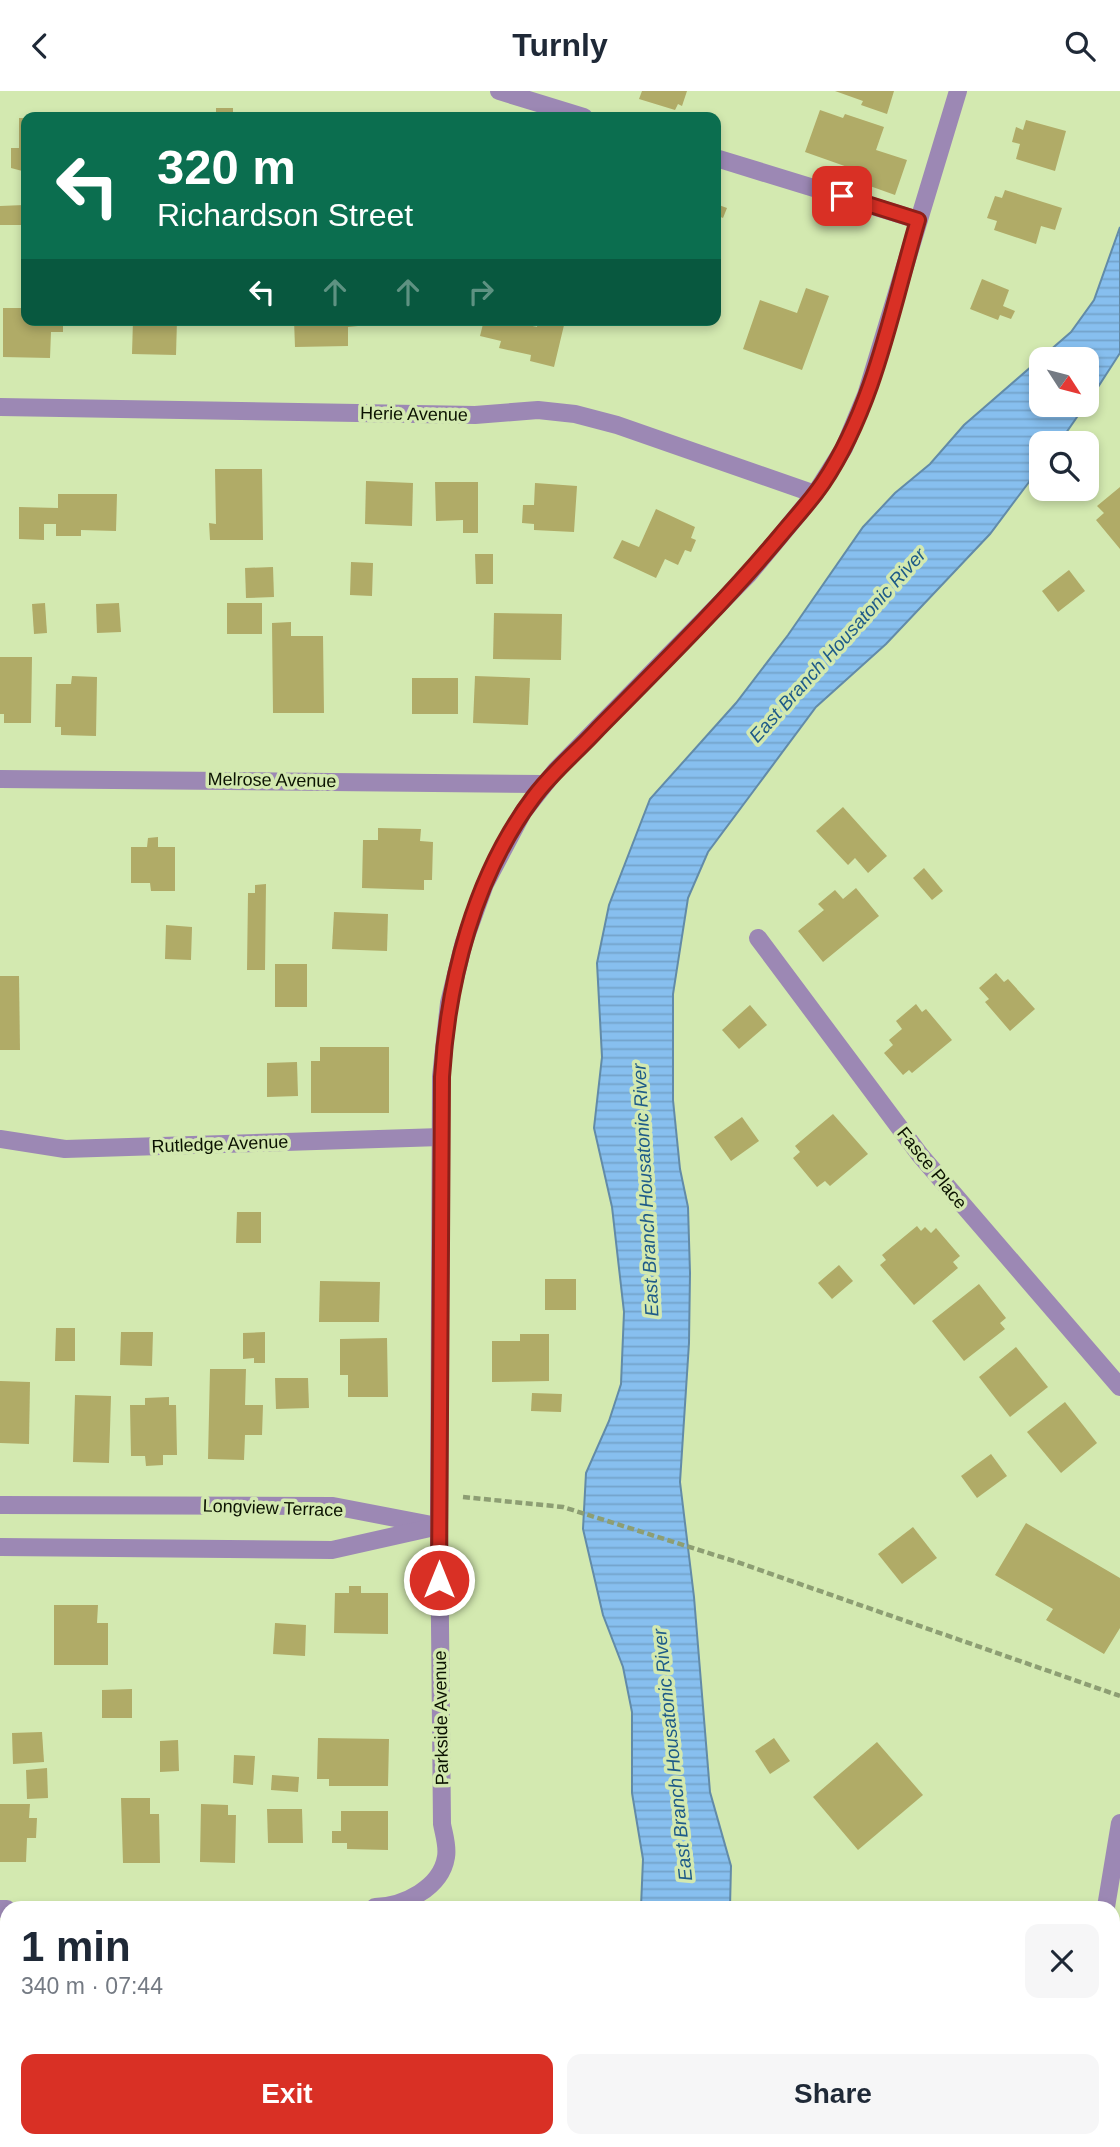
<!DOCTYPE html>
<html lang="en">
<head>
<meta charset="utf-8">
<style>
  :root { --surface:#fff; --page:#f6f6f7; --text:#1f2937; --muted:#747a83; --accent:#d93025 }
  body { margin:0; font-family:Arial,sans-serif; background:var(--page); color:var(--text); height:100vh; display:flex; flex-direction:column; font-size:26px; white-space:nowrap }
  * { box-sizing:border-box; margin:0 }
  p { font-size:23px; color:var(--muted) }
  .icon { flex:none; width:38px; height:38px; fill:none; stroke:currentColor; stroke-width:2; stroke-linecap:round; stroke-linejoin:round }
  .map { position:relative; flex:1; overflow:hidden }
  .details { position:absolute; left:0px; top:1810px; width:1120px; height:247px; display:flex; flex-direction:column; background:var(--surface); border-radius:21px 21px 0 0; box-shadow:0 4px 10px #0003 }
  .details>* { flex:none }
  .top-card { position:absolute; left:21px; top:21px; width:700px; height:214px; border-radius:14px; box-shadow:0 4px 10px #0003; background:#0b6e4f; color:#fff; overflow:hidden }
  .needle { width:46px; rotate:126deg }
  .buttons { position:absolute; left:1029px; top:256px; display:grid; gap:14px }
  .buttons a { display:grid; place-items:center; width:70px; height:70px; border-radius:14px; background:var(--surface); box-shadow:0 4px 10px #0003; font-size:35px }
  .pin { position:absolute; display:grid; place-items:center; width:60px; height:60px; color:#fff; margin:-30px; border-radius:14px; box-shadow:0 4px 10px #0006 }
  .me { position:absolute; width:77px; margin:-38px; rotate:0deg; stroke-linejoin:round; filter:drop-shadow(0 0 5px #0008) }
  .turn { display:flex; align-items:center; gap:24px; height:147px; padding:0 21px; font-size:32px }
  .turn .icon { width:91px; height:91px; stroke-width:2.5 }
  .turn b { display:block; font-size:49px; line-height:60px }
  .lanes { display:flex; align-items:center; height:66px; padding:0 21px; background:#0003; justify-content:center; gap:35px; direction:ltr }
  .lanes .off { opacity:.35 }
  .round { display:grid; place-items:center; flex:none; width:74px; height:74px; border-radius:14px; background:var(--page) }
  .overview { display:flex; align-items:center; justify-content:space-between; height:119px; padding:0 21px }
  h1 { font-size:42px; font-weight:700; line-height:52px }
  .primary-button { display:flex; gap:14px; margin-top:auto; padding:14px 21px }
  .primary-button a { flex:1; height:80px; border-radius:14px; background:var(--accent); color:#fff; font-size:28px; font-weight:700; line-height:80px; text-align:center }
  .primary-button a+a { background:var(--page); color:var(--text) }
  header { display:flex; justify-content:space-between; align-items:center; height:91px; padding:0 21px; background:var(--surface); font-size:32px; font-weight:700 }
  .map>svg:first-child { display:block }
  .water { fill:url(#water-rules); stroke:#628ba8; stroke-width:2 }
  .building { fill:#b0ab67 }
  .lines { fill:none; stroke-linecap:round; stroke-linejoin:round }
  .path { stroke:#8d9e73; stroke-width:4.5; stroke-dasharray:7 3.5; stroke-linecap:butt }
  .service { stroke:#9c88b4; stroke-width:18 }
  .minor { stroke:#9c88b4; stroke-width:18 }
  .tertiary { stroke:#9c88b4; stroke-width:18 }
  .route-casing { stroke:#8d1f18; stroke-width:18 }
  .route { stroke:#d93025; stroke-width:12 }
  .labels { text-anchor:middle; stroke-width:7; stroke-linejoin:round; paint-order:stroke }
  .street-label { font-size:18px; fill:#0b1201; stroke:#d3e9b0 }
  .water-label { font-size:19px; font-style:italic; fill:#1e5b88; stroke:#d3e9b0 }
</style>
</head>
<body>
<header><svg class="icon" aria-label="back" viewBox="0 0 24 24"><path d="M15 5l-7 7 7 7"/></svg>Turnly<svg class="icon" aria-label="search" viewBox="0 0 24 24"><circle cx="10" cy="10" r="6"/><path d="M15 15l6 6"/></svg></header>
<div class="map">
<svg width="1120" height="2056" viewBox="0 0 1120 2056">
  <defs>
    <pattern id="water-rules" width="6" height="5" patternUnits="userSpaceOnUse" patternTransform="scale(1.75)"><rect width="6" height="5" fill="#87bfef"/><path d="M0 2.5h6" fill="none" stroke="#73a3cb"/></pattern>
  </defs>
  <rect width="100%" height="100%" fill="#d3e9b0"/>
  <g class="water">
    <path d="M1120,136V262L1087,313V268H1041V313H1086L1059,352H1041V375L990,443L886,553L816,616L708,761L688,807L673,903V1009L680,1078L688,1116L690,1182L689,1252L680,1391L694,1506L710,1701L731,1775L730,1816H641L643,1768L632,1702V1621L623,1576L603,1524L583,1438L586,1382L609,1330L621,1293L624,1221L612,1116L594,1037L602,966L597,872L609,814L650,708L736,612L788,544L863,436L895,402L930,373L964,334L1071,241L1094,209Z"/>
    <path d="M579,2049H665L663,2056H574Z"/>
  </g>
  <g class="building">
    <path d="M642,0H687L682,15L678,13L675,19L639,8Z"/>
    <path d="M835,0H894L887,23L861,14L863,10Z"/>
    <rect x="216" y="17" width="17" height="9"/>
    <path d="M820,19L843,27L845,23L884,36L876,59L907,69L895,104L867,94L870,84L805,61Z"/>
    <path d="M19,27H26V81L11,77V57H19Z"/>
    <path d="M1026,29L1066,40L1055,80L1016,68L1020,53L1012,51L1016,36L1023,39Z"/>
    <path d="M1005,99L1062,117L1055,139L1041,135L1036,153L994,139L997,130L987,127L995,105L1002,107Z"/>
    <path d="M716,113L727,117L723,127L716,124Z"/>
    <path d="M24,114V134H0V115Z"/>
    <path d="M982,188L1009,199L1003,215L1015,220L1011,228L1000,224L998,229L970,218Z"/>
    <path d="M806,197L829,205L802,279L743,258L760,209L797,222Z"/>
    <path d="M3,217H26V229H63V241H51L50,267L3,266Z"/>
    <path d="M133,229H177L176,264L132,263Z"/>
    <path d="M294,229H357L358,235L348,236V255L295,256Z"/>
    <path d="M484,229H506L537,236L538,229L565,230L554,276L530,270L531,264L499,257L501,250L480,245Z"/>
    <path d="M215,378H262L263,449H210L209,432L216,433Z"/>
    <path d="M366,390L413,392L412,435L365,433Z"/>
    <path d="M435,391H478V442H463V429L436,430Z"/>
    <path d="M535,392L577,395L574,441L534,439V433L522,432L523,414H534Z"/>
    <path d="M1120,396V458L1096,429L1104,422L1097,415Z"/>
    <path d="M58,403H117L116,440L81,439V445H56V433H44V449L19,448V416L58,417Z"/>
    <path d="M656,418L695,436L691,447L696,449L691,461L685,459L678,474L665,468L656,487L613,467L622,449L639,456Z"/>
    <path d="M475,463H493V493H476Z"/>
    <path d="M351,471L373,472L372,505L350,504Z"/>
    <path d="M273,476L274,506L246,507L245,477Z"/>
    <path d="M1069,479L1085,500L1058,521L1042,500Z"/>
    <path d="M45,512L47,542L34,543L32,513Z"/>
    <path d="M119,512L121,541L97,542L96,513Z"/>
    <rect x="227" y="512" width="35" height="31"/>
    <path d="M494,522L562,523L561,569L493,568Z"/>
    <path d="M291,531V545H323L324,622H273L272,532Z"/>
    <path d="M0,566H32L31,632H4V623H0Z"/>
    <path d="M72,585L97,586L96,645L61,644V636H55L56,593H71Z"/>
    <path d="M475,585L530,587L528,634L473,632Z"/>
    <rect x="412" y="587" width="46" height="36"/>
    <path d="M843,716L887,765L868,782L855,767L848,774L816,740Z"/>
    <path d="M378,737L421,738L420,750L433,751L432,789H424V799L362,797L363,749H378Z"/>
    <path d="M158,746V756H175V800H151L150,792H131V756H147L148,747Z"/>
    <path d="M924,777L943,800L932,809L913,787Z"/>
    <path d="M266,793L265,879H247L248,802H255V794Z"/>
    <path d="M856,797L879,825L823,871L798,840L824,819L818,813L835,799L843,808Z"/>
    <path d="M334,821L388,823L387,860L332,858Z"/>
    <path d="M166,834L192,836L191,869L165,868Z"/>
    <rect x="275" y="873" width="32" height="43"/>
    <path d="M996,882L1004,891L1008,888L1035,918L1010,940L985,911L989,908L979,897Z"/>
    <path d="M0,885H19L20,959H0Z"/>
    <path d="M916,913L922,921L926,918L952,949L912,982L909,979L903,984L884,962L893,954L889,949L902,938L896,930Z"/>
    <path d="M750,914L767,934L739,958L722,939Z"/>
    <path d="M320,956H389V1022H311V970H320Z"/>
    <path d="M297,971L298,1005L267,1006V972Z"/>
    <path d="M833,1023L868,1063L830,1095L825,1090L817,1096L793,1067L800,1061L795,1055Z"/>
    <path d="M742,1026L759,1050L731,1070L714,1046Z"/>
    <path d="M237,1121H261V1152H236Z"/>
    <path d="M917,1135L921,1140L925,1136L931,1142L936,1137L960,1165L953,1171L958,1177L914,1214L880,1174L886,1169L882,1164Z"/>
    <path d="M839,1174L853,1190L832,1208L818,1192Z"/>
    <rect x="545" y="1188" width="31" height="31"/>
    <path d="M320,1190L380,1191L379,1231H319Z"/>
    <path d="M979,1193L1006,1227L1000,1232L1005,1238L964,1270L932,1230Z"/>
    <path d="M56,1237H75V1270H55Z"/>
    <path d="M121,1241H153L152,1275L120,1274Z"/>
    <path d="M265,1241V1272H254V1267L243,1268V1242Z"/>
    <path d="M520,1243H549V1290L492,1291V1250H520Z"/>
    <path d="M387,1247L388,1306H348V1284H340V1248Z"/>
    <path d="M1016,1256L1048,1296L1010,1326L979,1286Z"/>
    <path d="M210,1278H246L245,1314H263L262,1344H245L244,1369L208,1368Z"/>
    <path d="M275,1287H308L309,1317L276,1318Z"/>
    <path d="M0,1290L30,1291L29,1353L0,1352Z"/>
    <path d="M532,1302L562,1303L561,1321L531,1320Z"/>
    <path d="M75,1304L111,1305L109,1372L73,1371Z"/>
    <path d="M169,1306V1314H176L177,1364H163V1374L146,1375L145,1365H131L130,1314H145V1307Z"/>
    <path d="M1065,1311L1097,1352L1061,1382L1027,1341Z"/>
    <path d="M991,1363L1007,1385L977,1407L961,1385Z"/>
    <path d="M1026,1432L1120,1487V1537L1104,1563L1046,1529L1053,1518L995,1484Z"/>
    <path d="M913,1436L937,1467L902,1493L878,1463Z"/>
    <path d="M349,1495H361V1502H388V1543L334,1542L335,1502H349Z"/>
    <path d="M54,1514H98L97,1532H108V1574H54Z"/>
    <path d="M275,1532L306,1534L305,1565L273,1563Z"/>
    <path d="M132,1598V1627H102V1599Z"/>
    <path d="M42,1641L44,1671L13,1673L12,1642Z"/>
    <path d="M318,1647L389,1648L388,1695H329V1688H317Z"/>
    <path d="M774,1647L790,1670L770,1683L755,1660Z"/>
    <path d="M178,1649L179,1680L160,1681V1650Z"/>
    <path d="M877,1651L923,1704L858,1759L813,1706Z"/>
    <path d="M234,1664L255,1665L253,1694L233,1692Z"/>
    <path d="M47,1677L48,1707L27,1708L26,1679Z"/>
    <path d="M272,1684L299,1686L298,1701L271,1699Z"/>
    <path d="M121,1707H150V1723H159L160,1772H123Z"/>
    <path d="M0,1713H30L29,1727H37L36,1747H27L26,1771H0Z"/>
    <path d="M201,1713L228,1714V1724H236L235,1772L200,1771Z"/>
    <path d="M267,1718H302L303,1752H268Z"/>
    <path d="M341,1720H388V1759L347,1758V1752H332V1740H341Z"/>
    <rect x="0" y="1883" width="7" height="39"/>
    <path d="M0,1997H7V2030L0,2029Z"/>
  </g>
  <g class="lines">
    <path class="path" d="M463,1406L563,1416L737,1471L1120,1605"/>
    <path class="service" d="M1113,1844L1120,1848"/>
    <g class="minor">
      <path d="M499,0L584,26"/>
      <path d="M716,67L918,129"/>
      <path d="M0,316L475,324L538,319L575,323L617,334L815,403"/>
      <path d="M0,688L543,693"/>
      <path d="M758,847L920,1064L1120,1296"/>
      <path d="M0,1048L65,1058L441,1046"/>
      <path d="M0,1414L333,1415L432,1434"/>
      <path d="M0,1456L332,1459L439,1435"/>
      <path d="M375,1816C404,1815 441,1797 446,1766C448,1755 444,1744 442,1733L439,1435L441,986L449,912L464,851L485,793L523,721L556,679L748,484L815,403L844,357L866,304L958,0"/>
      <path d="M0,1818H7"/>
    </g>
    <g class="tertiary">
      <path d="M1106,1816L1120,1732"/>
      <path d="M1066,2056L1067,2049"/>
    </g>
  </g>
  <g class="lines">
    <defs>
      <path id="route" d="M439,1489L442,986C448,889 474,786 533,707C552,681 576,662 598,638C660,575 723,513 780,445C794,428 810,411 823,392C875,314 892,217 918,129L842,105"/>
    </defs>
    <use href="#route" class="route-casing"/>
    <use href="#route" class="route"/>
  </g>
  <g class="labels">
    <g class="street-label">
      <text transform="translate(414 323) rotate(1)" y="6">Herie Avenue</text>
      <text transform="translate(272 689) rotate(1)" y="6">Melrose Avenue</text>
      <text transform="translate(220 1053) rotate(-2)" y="6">Rutledge Avenue</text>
      <text transform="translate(932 1077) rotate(51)" y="6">Fasce Place</text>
      <text transform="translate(273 1417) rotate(2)" y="6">Longview Terrace</text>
      <text transform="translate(441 1627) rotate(-91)" y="6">Parkside Avenue</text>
    </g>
    <g class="water-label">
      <text transform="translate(837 554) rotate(-48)" y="7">East Branch Housatonic River</text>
      <text transform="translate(645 1099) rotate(-93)" y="7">East Branch Housatonic River</text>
      <text transform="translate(672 1664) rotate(-96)" y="7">East Branch Housatonic River</text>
    </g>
  </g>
</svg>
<div class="buttons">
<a><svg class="needle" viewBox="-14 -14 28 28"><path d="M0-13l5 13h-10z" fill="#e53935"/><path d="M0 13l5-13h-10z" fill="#747a83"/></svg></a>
<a><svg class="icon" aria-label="search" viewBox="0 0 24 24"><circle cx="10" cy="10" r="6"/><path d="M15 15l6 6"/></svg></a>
</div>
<div class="pin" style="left:842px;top:105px;background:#d93025"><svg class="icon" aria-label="arrive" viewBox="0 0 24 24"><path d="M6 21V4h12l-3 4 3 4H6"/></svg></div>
<svg class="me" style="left:439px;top:1489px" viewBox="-20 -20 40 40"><circle r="17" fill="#d93025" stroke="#fff" stroke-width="3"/><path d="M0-11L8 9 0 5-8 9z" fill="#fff"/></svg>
<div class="top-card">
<div class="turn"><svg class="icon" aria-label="left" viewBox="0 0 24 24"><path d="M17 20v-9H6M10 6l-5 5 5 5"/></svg><div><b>320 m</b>Richardson Street</div></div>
<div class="lanes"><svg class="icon" aria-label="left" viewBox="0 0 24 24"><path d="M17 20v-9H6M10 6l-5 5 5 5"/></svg><svg class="icon off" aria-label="ahead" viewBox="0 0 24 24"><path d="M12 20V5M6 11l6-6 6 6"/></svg><svg class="icon off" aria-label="ahead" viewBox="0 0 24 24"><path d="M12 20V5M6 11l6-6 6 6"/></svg><svg class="icon off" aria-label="right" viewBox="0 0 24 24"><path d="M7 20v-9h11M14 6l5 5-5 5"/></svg></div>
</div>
<section class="details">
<div class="overview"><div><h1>1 min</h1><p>340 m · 07:44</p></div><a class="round"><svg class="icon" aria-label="close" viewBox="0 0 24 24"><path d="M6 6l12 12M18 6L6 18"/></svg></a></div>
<div class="primary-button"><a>Exit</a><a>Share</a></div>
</section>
</div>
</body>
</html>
